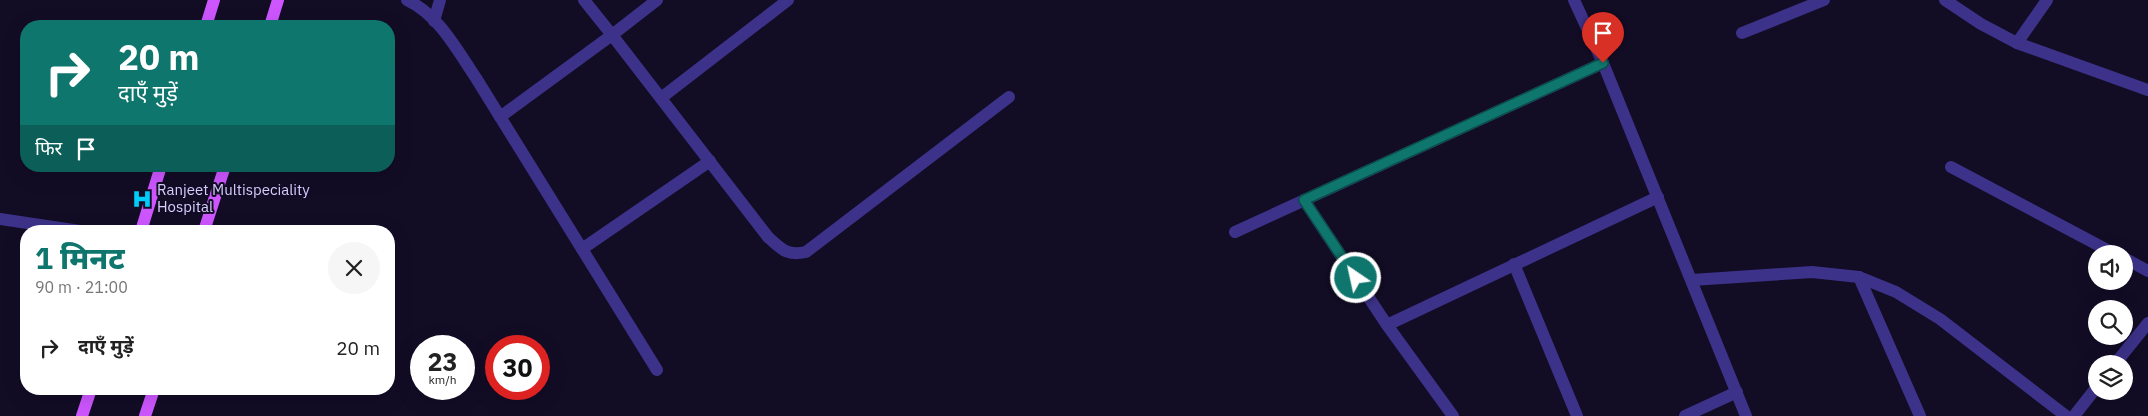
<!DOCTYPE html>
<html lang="hi">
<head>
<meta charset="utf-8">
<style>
  :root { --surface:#fff; --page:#f6f6f6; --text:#222; --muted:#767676; --accent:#0f766e }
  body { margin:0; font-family:"IBM Plex Sans","Noto Sans Devanagari",sans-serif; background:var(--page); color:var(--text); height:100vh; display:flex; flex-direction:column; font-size:19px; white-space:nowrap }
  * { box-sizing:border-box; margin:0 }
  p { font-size:16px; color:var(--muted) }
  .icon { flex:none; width:28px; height:28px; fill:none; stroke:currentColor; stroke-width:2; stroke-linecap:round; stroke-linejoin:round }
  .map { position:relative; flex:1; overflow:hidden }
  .side { position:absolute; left:20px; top:225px; width:375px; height:170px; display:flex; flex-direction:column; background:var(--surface); border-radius:20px; box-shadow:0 5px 20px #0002 }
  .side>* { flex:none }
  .banner { position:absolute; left:20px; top:20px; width:375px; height:152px; border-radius:20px; box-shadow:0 5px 20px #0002; background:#0f766e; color:#fff; overflow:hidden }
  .controls { position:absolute; left:2088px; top:245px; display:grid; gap:10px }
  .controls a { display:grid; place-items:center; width:45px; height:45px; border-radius:50%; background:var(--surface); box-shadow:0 5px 20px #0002; font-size:25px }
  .speed { position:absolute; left:410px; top:335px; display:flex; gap:10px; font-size:25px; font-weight:700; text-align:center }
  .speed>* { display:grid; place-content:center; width:65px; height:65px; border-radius:50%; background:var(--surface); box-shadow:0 5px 20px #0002; line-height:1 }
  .speed small { font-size:12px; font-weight:400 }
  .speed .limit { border:8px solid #d22; background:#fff; color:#111 }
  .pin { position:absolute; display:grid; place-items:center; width:42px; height:42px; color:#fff; margin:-51px -21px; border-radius:50% 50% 50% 0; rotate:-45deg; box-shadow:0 0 5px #0007 }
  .pin .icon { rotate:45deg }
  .me { position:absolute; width:55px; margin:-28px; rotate:326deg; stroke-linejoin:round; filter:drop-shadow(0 0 4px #0008) }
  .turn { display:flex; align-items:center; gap:18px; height:105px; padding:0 15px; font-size:22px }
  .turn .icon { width:65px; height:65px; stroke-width:2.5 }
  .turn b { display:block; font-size:35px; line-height:42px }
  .then { display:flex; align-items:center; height:48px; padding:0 15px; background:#0003; gap:10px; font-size:19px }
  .round { display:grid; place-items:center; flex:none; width:52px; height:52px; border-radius:26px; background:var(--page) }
  .head { display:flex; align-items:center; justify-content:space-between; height:85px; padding:0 15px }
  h1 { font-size:30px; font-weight:800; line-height:38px; color:var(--accent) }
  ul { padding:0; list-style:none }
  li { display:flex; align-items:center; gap:15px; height:75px; padding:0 15px }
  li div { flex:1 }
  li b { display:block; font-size:19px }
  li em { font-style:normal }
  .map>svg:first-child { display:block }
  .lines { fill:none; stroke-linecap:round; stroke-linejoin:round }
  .minor { stroke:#3c3289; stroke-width:12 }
  .major { stroke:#cd56ff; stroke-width:12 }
  .route-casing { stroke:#0a4d48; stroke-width:12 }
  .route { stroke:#0f766e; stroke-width:9 }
  .labels { text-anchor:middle; stroke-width:4; stroke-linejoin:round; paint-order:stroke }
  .poi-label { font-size:15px; fill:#d9cfff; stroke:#120c25; text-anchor:start }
</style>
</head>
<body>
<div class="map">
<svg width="2148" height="416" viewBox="0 0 2148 416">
  <rect width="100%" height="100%" fill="#120c25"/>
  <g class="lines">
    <g class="minor">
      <path d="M407,0C439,15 457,50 476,78L657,370"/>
      <path d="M584,0L612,35L657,0"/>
      <path d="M1574,0L1603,63L1746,416"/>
      <path d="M1945,0L1981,24L2017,43L2148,90"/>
      <path d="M434,21L440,0"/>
      <path d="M1742,33L1824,0"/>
      <path d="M2017,43L2047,0"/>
      <path d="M661,98L788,0"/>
      <path d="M500,117L612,35L768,237C782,250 787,256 806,252L1009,97"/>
      <path d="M1951,167L2115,254"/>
      <path d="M1304,200L1387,325"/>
      <path d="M0,219L80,231"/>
      <path d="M1235,232L1603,63"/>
      <path d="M582,249L710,161"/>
      <path d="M2124,258L2148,271"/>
      <path d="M1514,264L1577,416"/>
      <path d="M1859,277L1896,292L1940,319L2066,416"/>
      <path d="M1692,280L1812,272L1859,277L1920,416"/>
      <path d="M2115,364L2148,323"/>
      <path d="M1453,416L1387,325L1658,197"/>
      <path d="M1685,416L1737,392"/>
      <path d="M2074,416L2096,388"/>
    </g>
    <g class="major">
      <path d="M206,26L214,0"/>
      <path d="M270,26L278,0"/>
      <path d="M141,231L161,166"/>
      <path d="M204,231L225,166"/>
      <path d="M82,416L91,389"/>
      <path d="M145,416L154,389"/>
    </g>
  </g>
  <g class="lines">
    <defs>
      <path id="route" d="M1356,278L1304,200L1603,63"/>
    </defs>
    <use href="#route" class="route-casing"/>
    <use href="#route" class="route"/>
  </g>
  <defs>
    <symbol id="hospital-bare" viewBox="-9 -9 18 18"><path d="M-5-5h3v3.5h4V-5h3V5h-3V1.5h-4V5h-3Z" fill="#00cdfa" stroke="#120c25" stroke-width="2.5" paint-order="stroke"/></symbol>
  </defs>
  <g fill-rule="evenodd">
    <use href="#hospital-bare" x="128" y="185" width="28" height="28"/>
  </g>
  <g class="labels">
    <g class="poi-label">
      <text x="157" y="195">Ranjeet Multispeciality<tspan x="157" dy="17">Hospital</tspan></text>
    </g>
  </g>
</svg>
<div class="controls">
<a><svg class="icon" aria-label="sound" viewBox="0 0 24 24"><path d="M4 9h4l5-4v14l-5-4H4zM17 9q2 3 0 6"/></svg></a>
<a><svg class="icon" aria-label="search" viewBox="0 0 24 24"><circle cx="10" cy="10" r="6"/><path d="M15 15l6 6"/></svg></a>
<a><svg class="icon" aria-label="layers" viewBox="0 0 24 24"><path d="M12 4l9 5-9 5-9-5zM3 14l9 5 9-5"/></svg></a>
</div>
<div class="speed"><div>23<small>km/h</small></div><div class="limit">30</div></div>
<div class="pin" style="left:1603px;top:63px;background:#d93025"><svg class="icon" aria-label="arrive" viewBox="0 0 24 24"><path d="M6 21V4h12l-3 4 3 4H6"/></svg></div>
<svg class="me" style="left:1356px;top:278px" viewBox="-20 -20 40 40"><circle r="17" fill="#0f766e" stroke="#fff" stroke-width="3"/><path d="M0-11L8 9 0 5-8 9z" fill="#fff"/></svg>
<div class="banner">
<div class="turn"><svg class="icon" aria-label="right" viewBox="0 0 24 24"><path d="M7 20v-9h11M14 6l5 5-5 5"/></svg><div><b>20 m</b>दाएँ मुड़ें</div></div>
<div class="then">फिर<svg class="icon" aria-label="arrive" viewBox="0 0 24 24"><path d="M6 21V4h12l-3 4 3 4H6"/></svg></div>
</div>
<section class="side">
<div class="head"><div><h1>1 मिनट</h1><p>90 m · 21:00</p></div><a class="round"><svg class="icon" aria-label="close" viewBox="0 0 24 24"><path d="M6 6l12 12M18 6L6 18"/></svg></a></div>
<ul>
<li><svg class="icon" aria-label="right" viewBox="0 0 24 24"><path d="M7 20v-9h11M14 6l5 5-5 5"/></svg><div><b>दाएँ मुड़ें</b></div><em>20 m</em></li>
</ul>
</section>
</div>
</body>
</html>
